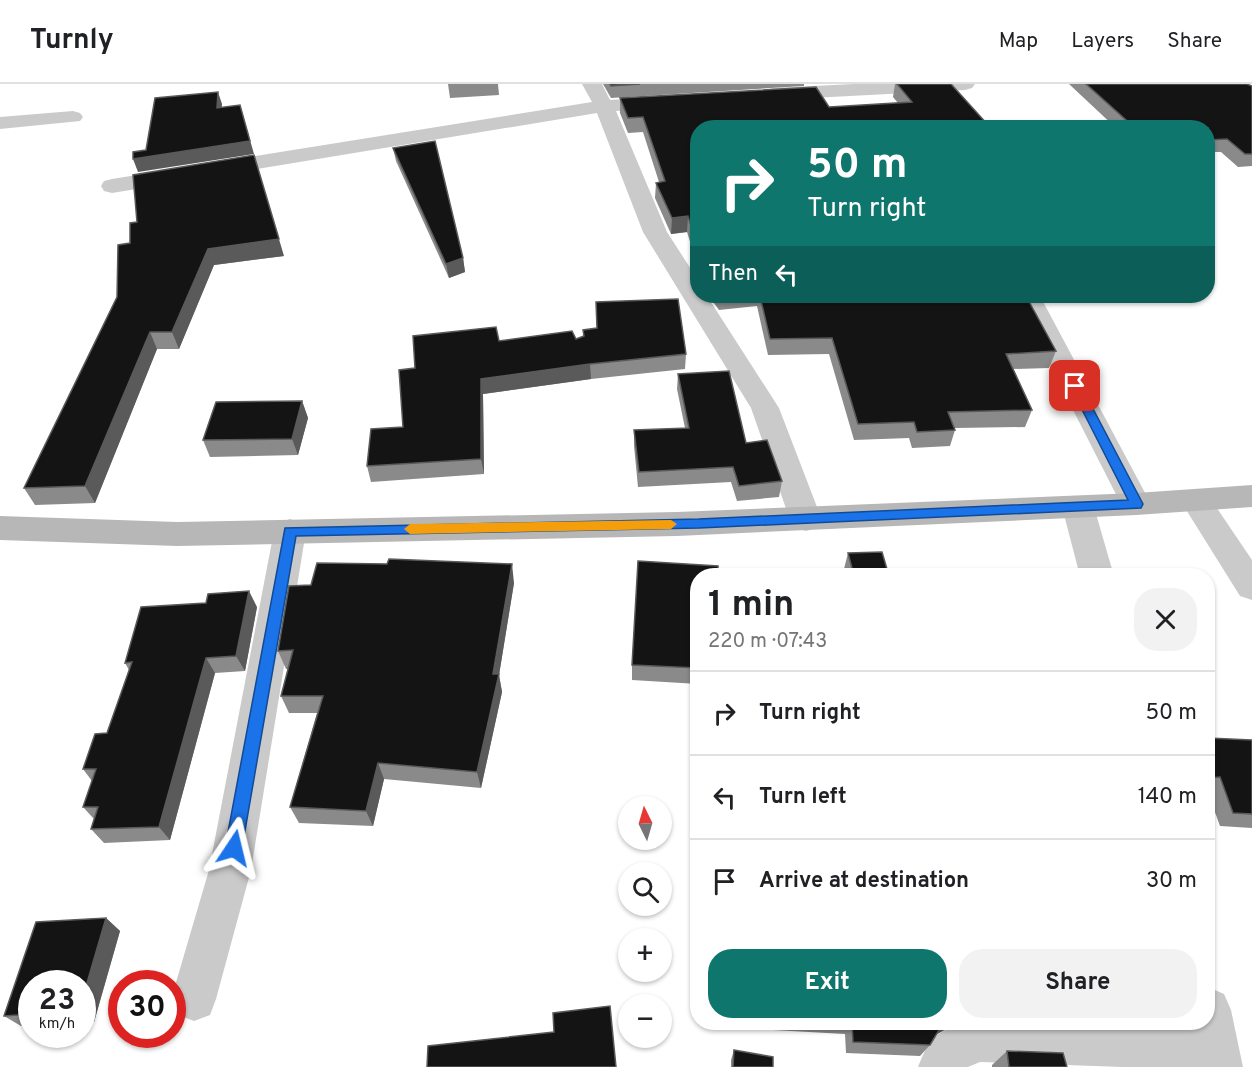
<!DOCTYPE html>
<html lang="en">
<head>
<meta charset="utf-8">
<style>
  :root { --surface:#fff; --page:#f2f2f2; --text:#202124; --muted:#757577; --line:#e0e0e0; --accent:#0f766e }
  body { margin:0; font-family:Overpass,sans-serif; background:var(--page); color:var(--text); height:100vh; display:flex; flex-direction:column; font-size:22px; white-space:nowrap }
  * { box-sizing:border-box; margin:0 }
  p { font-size:20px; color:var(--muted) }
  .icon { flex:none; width:33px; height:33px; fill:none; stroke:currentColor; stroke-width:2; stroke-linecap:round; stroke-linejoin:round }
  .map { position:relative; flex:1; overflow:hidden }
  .details { position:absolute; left:690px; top:484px; width:525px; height:462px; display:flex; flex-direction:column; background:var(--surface); border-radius:24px; box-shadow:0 2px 4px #0004 }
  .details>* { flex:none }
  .guide { position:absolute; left:690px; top:36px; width:525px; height:183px; border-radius:24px; box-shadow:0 2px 4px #0004; background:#0f766e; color:#fff; overflow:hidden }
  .needle { width:39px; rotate:355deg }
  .buttons { position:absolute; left:618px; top:712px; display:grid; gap:12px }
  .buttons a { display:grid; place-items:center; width:54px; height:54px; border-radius:50%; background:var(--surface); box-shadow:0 2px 4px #0004; font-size:30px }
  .speed { position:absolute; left:18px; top:886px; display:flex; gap:12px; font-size:30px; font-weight:700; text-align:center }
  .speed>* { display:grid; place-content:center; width:78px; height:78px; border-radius:50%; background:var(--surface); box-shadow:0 2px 4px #0004; line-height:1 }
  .speed small { font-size:15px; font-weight:400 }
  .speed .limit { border:9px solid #d22; background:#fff; color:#111 }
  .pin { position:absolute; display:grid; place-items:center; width:51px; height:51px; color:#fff; margin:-26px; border-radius:12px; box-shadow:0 3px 9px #0006 }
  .me { position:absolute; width:66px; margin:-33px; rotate:10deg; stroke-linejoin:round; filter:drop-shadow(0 0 4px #0008) }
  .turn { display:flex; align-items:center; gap:21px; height:126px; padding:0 18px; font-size:27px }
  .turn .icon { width:78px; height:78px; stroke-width:2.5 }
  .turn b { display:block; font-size:42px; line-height:51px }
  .then { display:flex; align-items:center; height:57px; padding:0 18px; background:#0003; gap:12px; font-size:22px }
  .round { display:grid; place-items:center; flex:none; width:63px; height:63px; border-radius:24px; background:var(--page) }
  .overview { display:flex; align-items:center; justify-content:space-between; height:102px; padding:0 18px }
  h1 { font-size:36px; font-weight:700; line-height:45px }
  .primary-button { display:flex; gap:12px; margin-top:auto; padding:12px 18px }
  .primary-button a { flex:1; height:69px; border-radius:24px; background:var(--accent); color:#fff; font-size:24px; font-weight:700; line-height:69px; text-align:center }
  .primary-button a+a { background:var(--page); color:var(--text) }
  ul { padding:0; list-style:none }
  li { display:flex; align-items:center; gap:18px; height:84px; padding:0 18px; border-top:2px solid var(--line) }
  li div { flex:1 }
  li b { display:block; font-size:22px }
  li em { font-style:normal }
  header { display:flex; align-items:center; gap:36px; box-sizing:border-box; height:84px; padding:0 30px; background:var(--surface); border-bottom:2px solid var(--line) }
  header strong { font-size:28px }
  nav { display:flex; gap:33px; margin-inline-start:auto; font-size:21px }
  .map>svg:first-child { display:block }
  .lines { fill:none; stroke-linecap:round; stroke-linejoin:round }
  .street { fill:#cacaca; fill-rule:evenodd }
  .secondary { fill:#b7b7b7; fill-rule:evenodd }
  .wall { fill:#8a8a8a }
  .shaded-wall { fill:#5a5a5a }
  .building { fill:#141414; stroke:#5a5a5a; stroke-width:1.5 }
  .route { fill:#1a73e8; stroke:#114b97; stroke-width:1.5 }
  .slow { fill:#f59e0b }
</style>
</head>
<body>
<header>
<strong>Turnly</strong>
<nav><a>Map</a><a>Layers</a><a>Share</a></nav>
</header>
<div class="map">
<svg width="1252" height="983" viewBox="0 0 1252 983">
  <rect width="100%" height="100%" fill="#fff"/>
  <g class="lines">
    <g class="street">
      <path d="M582,0H602L610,16L665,12L672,14L675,18L672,22L665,24L616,27L667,148L698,196V212H707L779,324L822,436L817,444L806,447L795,444L790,436L751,324L643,148L597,29L112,109L104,107L101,102L104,97L112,95L592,18Z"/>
      <path d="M854,0H975L972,4L965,6L773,16L766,14L763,10L766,6L773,4Z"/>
      <path d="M73,27L80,29L83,33L80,37L0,45V33Z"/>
      <path d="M1015,212H1040L1151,420L1147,428L1136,431L1125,428Z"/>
      <path d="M1195,405L1206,408L1252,476V516L1240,512L1180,416L1184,408Z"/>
      <path d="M1078,412L1089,415L1094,423L1114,492H1080L1062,423L1067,415Z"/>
      <path d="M290,435L301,439L306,447L251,786L216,915L210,931L194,937L178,931L172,912L209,786L274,447L279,439Z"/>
      <path d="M1208,903L1224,910L1231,926L1243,983H1123L980,978L968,983H918C930,954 933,950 962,939H1208Z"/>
    </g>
    <path class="secondary" d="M1252,401V423L1136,431L677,452L177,462L0,456V432L177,438L677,428L1136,409Z"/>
  </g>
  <g class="wall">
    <path d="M448,0H498L499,11L450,14Z"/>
    <path d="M603,0H804V2L611,14Z"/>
    <path d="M895,0H951L988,41L1101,44H698V183L687,148L671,150L655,114L656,99L659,98L643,48L628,49L620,29V14L829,23L898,19L893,13Z"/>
    <path d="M1069,0H1247L1252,2V82L1238,83L1221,68H1208V44H1116Z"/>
    <path d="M393,64L463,174L465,188L449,194L396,77Z"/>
    <path d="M130,159L284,172L214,181L179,265H157L95,419L35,421L24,404L117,213Z"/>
    <path d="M709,212H1026L1056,267L1049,284L1013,285L1032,326L1025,343L955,344V346L950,362L912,364L909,354L854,356L829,270L768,271L757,222L719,226Z"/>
    <path d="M596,218L686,270L685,285L591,295L483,310L484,390L371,398L367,382L403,343L415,284L499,257L576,255L583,252V246L597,244Z"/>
    <path d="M678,290L746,359L782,397L779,413L737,417L731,398L638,403L634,362V346L685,344L677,305Z"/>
    <path d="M302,317L308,334L298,371L210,373L203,356Z"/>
    <path d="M848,469L889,492H845L844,485Z"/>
    <path d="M698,492V600L632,596V581Z"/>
    <path d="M514,499L499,591L502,608L481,704L384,695L373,742L299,739L290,723L317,629H289L281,612L288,585H286L278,567L311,501Z"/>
    <path d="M257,523L245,587L215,589L170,756L104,759L91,745L94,735L83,723L92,697L83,685L107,649L129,586L125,579Z"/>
    <path d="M1208,654L1252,656V744L1220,742L1208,709Z"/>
    <path d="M106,834L120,847L94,938H82V900H32V942H21L4,932L36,838Z"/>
    <path d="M772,939H957L936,950L930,961L920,972L846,969L845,950L773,946Z"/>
    <path d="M734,966L773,983H731V976Z"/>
    <path d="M1007,967L1067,983H992V981Z"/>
  </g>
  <g class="shaded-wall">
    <path d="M218,8L222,20L221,37L217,24Z"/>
    <path d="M240,21L254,70L138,88L133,75Z"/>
    <path d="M254,71L284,172L214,181L179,265L172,248L208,165Z"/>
    <path d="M688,132L687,148L671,150L672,134Z"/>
    <path d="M463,174L465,188L449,194L446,180Z"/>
    <path d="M150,248L157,265L95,419L85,402Z"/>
    <path d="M590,280L591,295L483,310L484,390L481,375V295Z"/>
    <path d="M302,317L308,334L298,371L292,355Z"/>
    <path d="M512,480L514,499L499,591L502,608L481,704L477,688Z"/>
    <path d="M249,507L257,523L245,587L236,572Z"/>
    <path d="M206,574L215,589L170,756L159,743Z"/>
    <path d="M378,679L384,695L373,742L366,727Z"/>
    <path d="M106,834L120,847L94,938L82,929V916Z"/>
    <path d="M945,939H957L932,953L942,941Z"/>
  </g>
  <g class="building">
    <path d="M610,0H640L611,2Z"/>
    <path d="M897,0H951L988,41L1096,38L1101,44H698V164L688,132L672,134L656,99L665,97L643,33L628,34L620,14L816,3L829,23L912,18Z"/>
    <path d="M1086,0H1247L1252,2V70H1245L1227,55L1208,56V44H1135Z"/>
    <path d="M218,8L217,24L240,21L250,57L133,75V68L146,66L155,14Z"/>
    <path d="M435,57L463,174L446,180L393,64Z"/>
    <path d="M254,71L279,155L208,165L172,248H150L85,402L24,404L117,213L118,161L130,159V139L137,138L133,91Z"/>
    <path d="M760,212H1026L1056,267L1006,270L1032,326L948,328L955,346L917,348L914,338L858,340L832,254L770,255Z"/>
    <path d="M678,215L686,270L590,280L481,295V375L367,382L371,345L403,343L399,286L415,284L413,252L496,243L499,257L572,247L576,255L584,252L583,246L597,244L596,218Z"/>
    <path d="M729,287L746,359L767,356L782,397L739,402L733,383L639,388L634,346L689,344L678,290Z"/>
    <path d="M302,317L292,355L203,356L216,318Z"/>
    <path d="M882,468L889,492H854L848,469Z"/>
    <path d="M389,475L512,480L493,590H499L477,688L378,679L366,727L290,723L323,612H281L293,566L278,567L289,502L311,501L317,479L387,480Z"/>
    <path d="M638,477L718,482V492H698V584L632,581Z"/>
    <path d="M249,507L236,572L206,574L159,743L91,745L98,723H83L96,685H83L95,650L107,649L132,578L125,579L141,523L206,519L208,510Z"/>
    <path d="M1208,654L1252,656V730L1233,729L1220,693L1208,694Z"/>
    <path d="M106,834L82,916V900H32V930L4,932L36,838Z"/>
    <path d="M610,922L616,983H427L428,962L554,948L553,929Z"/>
    <path d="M852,939H945L942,941L930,961L853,958Z"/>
    <path d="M734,966L773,973V983H733Z"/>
    <path d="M1007,967L1063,969L1067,983H1009Z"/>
  </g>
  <path class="route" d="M1075,298L1081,302L1143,420L1141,424L699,444L296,452L242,764L240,769L234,772L228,769L225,764L285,444L699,435L1128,416L1070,302Z"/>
  <path class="slow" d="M671,436L677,440L671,445L410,450L404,445L410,440Z"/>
</svg>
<div class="buttons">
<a><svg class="needle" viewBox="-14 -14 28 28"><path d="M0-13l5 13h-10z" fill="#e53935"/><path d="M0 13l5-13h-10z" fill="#757577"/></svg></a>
<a><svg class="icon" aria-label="search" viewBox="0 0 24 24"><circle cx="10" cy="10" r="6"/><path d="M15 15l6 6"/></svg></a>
<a>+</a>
<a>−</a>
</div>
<div class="speed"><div>23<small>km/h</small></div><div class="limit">30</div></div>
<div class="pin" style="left:1075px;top:302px;background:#d93025"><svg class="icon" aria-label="arrive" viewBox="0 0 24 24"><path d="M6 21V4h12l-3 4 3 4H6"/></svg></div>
<svg class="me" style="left:234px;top:764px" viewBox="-20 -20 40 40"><path d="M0-17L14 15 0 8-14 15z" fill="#1a73e8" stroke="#fff" stroke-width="4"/></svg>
<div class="guide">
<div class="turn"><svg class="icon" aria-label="right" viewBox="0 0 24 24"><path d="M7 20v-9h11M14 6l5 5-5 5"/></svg><div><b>50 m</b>Turn right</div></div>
<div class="then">Then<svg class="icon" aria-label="left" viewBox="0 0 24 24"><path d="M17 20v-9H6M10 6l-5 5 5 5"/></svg></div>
</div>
<section class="details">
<div class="overview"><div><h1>1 min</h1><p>220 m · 07:43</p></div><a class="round"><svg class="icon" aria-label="close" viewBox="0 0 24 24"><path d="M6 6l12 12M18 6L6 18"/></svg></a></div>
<ul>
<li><svg class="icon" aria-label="right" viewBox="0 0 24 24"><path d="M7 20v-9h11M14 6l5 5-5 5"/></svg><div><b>Turn right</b></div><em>50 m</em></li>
<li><svg class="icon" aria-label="left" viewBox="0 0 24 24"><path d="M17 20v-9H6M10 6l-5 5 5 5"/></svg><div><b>Turn left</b></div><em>140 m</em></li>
<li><svg class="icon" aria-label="arrive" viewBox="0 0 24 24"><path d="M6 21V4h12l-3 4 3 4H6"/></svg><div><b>Arrive at destination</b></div><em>30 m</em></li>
</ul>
<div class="primary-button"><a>Exit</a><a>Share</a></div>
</section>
</div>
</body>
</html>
